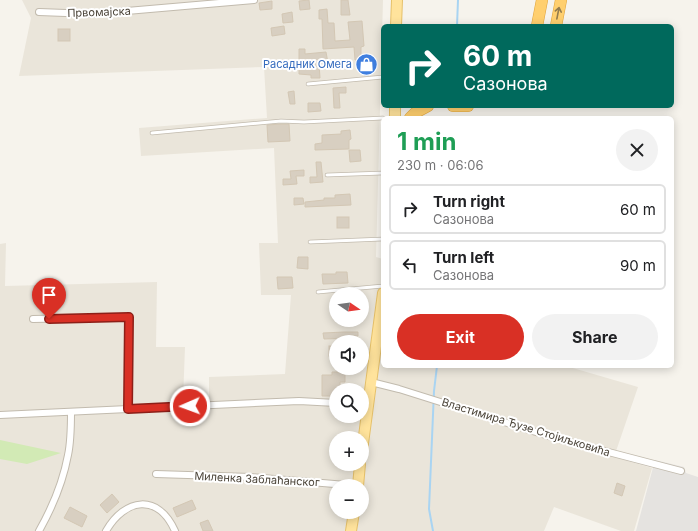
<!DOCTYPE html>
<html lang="en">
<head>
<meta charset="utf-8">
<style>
  :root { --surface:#fff; --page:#f2f2f2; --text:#202124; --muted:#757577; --line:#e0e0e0; --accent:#d93025 }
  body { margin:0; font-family:Inter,sans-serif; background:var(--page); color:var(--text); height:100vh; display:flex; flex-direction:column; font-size:15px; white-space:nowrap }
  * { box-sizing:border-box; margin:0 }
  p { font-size:13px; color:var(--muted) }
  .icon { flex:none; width:22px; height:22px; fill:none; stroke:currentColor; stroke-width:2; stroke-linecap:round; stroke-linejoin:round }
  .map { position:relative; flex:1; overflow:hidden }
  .drawer { position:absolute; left:381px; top:116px; width:293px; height:252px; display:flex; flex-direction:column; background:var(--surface); border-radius:6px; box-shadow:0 2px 10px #0003 }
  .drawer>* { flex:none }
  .hud { position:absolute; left:381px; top:24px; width:293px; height:84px; border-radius:6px; box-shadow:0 2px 10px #0003; background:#00695c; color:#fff; overflow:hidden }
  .needle { width:26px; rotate:103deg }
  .controls { position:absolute; left:329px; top:287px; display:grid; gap:8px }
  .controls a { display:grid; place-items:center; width:40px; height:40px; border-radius:50%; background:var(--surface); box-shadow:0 2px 10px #0003; font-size:20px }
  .pin { position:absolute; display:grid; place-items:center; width:34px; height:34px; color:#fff; margin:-41px -17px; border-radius:50% 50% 50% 0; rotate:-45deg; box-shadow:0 0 4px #0007 }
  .pin .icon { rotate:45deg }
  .me { position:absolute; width:44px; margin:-22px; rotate:268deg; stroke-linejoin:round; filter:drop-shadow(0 0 3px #0008) }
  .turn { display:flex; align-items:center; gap:14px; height:84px; padding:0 16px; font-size:18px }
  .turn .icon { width:52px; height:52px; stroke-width:2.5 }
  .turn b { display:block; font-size:28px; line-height:34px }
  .round { display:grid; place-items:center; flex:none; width:42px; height:42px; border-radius:21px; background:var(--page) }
  .head { display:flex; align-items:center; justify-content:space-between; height:68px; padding:0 16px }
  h1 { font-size:24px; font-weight:700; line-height:30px; color:#1e9e55 }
  .action { display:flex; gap:8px; margin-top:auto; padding:8px 16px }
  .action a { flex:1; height:46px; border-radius:24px; background:var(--accent); color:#fff; font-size:16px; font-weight:700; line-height:46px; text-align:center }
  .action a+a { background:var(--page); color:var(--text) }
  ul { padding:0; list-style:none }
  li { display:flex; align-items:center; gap:12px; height:50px; margin:0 8px 6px; padding:0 8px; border:2px solid var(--line); border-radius:6px }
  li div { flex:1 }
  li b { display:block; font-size:15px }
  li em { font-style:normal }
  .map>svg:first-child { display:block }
  .residential { fill:#eae5da; fill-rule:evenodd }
  .green { fill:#d2eab5 }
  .parking { fill:#e5e3e0 }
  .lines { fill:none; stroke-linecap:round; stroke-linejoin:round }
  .stream { stroke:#a9d4f2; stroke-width:2 }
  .building { fill:#d8cfc1; stroke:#d3c7b4 }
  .service-casing { stroke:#c2bbae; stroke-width:4.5 }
  .minor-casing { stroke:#c2bbae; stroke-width:8 }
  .primary-casing { stroke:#e6c16a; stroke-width:12 }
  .motorway-casing { stroke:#e0a43c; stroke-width:12 }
  .service { stroke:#fff; stroke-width:3 }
  .minor { stroke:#fff; stroke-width:6 }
  .primary { stroke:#ffe39c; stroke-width:10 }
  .motorway { stroke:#ffcf6e; stroke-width:11 }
  .oneway { stroke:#937c4e }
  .route-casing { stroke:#8d1f18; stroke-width:10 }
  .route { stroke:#d93025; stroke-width:7 }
  .labels { text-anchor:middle; stroke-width:4; stroke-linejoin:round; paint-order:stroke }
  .street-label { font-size:11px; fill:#4b4439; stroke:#fff }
  .shop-label { font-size:11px; fill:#366cbe; stroke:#fff; text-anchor:end }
</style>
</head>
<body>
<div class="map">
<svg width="698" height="531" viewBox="0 0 698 531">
  <rect width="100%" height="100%" fill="#f6f3ec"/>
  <path class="residential" d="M22,0H383L376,257L383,259V366H566L638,387L614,457L652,468L634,531H621L554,507L544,531H0V244L6,243L5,286L157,282L156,347H185L183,400L209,398V377L285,374L291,295H261L259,243H278L274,148L141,156L139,128L267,118L264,67L19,76L31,18ZM336,294H362V320H336ZM336,342H362V368H336ZM336,390H362V416H336ZM336,438H362V464H336ZM336,486H362V512H336Z"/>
  <path class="green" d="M0,440L61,453L27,464L0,459Z"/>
  <path class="parking" d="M655,460L684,467L686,473L698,477V531H636Z"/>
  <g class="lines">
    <g class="stream">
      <path d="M457,26L458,0"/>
      <path d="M433,531L429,509L434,391L437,366"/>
    </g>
  </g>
  <g class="building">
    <path d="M309,0L310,9L300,10L299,1Z"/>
    <path d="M341,0H348L350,15H341Z"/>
    <path d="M272,1V9L260,10L259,3Z"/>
    <path d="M327,9L328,23H334L335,41L350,40L348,22L362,21L364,46L361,47V60H355L354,47L323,49L322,19H319V10Z"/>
    <path d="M292,12L293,22L283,23L282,14Z"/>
    <path d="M284,26L285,34L272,36L271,28Z"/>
    <rect x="58" y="29" width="12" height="12"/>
    <path d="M299,49H305V54L326,52L328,63L319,64L320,78H311V75L299,74Z"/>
    <path d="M346,87V93H339L340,108H334L333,88Z"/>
    <path d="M294,91L295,104H290L288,92Z"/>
    <path d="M308,103H320L321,111L308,112Z"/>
    <path d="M281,124H289L290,141L268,142L267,125Z"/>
    <path d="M350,130L351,139L349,140V149L315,150V144L322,143V135L341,134V131Z"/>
    <path d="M349,150H360L361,161L350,162Z"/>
    <path d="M316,162H321L323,182L310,183V177H317Z"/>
    <path d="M304,170V176H296L297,184L283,185V179H291L290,171Z"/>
    <path d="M350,194L351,205L305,207V202L324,200V198H335V195Z"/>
    <path d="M294,198H303L304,204L294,205Z"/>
    <rect x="337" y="217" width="12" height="11"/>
    <path d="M298,257H308V269L297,268Z"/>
    <path d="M336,272H347L348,283L323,284L322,274H336Z"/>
    <path d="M277,277H292L293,288L278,289Z"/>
    <path d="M344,332H358V336H354V338L324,339L323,333Z"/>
    <rect x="329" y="346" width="7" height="10"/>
    <path d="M332,372H345V382H340V390H336V396H322V375H332Z"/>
    <path d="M617,483L625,486L622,496L614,493Z"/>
    <path d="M112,494L119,502L107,513L100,505Z"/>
    <path d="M192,500L196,509L177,517L173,508Z"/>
    <path d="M70,507L87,516L82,527L64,518Z"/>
    <path d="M208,520L213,531H203L200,523Z"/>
  </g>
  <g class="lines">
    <defs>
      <g id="service">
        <path d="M308,84L383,77"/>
        <path d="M152,133L281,121L304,122L383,118"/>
        <path d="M327,175L383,173"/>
        <path d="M310,242L383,239"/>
        <path d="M318,292L383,286"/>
      </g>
      <g id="minor">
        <path d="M39,12L92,14L254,0"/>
        <path d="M33,319L129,317L128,409"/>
        <path d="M371,382L399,389L555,438L681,471"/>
        <path d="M0,415L299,401L336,403"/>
        <path d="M156,474L251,477L358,486"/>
        <path d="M39,531C52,508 63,482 68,455C71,441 71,426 71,412"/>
        <path d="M106,531C125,498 158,493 175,531"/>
      </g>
      <g id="primary">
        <path d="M396,26L397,0"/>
        <path d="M395,118V106"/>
        <path d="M362,451L383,293"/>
        <path d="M358,486L360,464"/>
        <path d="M351,531L354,512"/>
      </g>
      <g id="motorway">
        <path d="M537,26L542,0"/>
        <path d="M556,26L561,0"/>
        <path d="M453,106H468"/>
        <path d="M410,118L415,113L428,106"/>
      </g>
    </defs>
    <use href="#service" class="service-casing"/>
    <use href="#minor" class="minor-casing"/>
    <use href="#primary" class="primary-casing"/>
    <use href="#motorway" class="motorway-casing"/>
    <use href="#service" class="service"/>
    <use href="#minor" class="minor"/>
    <use href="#primary" class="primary"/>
    <use href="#motorway" class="motorway"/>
  </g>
  <defs><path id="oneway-shaft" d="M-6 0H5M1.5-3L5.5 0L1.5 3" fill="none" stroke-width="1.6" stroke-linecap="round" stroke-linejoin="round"/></defs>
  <use class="oneway" href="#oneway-shaft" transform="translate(558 13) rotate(-79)"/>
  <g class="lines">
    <defs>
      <path id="route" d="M49,319L129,317L128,409L190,406"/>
    </defs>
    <use href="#route" class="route-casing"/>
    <use href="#route" class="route"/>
  </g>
  <defs>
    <symbol id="shop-disc" viewBox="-11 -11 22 22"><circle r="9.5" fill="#3f7fe0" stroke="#fff"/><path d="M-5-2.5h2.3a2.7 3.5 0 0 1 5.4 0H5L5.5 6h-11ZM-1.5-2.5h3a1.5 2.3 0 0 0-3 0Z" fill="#fff"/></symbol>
  </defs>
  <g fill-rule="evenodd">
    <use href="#shop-disc" x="354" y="52" width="25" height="25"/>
  </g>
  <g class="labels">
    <g class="street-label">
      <text transform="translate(99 12) rotate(-2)" y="4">Првомајска</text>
      <text transform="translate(526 427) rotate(17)" y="4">Властимира Ђузе Стојиљковића</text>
      <text transform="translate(257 479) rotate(3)" y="4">Миленка Заблаћанског</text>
    </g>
    <g class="shop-label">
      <text x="352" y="68">Расадник Омега</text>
    </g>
  </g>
</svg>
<div class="controls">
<a><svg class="needle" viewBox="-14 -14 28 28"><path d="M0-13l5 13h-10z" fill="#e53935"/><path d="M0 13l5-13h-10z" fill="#757577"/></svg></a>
<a><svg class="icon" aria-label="sound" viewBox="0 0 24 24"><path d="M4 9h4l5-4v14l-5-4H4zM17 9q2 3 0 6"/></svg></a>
<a><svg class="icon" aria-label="search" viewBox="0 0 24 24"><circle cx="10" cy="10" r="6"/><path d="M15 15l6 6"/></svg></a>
<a>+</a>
<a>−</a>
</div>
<div class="pin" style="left:49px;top:319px;background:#d93025"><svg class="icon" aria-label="arrive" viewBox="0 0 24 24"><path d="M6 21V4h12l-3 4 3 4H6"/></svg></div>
<svg class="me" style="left:190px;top:406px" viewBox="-20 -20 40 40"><circle r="17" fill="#d93025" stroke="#fff" stroke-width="3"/><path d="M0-11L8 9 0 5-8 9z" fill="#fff"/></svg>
<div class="hud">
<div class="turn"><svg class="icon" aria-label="right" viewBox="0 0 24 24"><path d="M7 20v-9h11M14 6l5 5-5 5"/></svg><div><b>60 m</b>Сазонова</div></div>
</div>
<section class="drawer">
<div class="head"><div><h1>1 min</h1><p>230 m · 06:06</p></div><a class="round"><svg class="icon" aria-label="close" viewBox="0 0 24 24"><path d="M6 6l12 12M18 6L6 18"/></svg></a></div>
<ul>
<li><svg class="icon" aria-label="right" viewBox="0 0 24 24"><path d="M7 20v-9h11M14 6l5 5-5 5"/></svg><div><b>Turn right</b><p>Сазонова</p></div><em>60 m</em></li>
<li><svg class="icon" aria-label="left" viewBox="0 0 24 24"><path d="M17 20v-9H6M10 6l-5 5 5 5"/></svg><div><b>Turn left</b><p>Сазонова</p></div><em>90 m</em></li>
</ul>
<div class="action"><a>Exit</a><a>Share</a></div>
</section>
</div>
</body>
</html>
